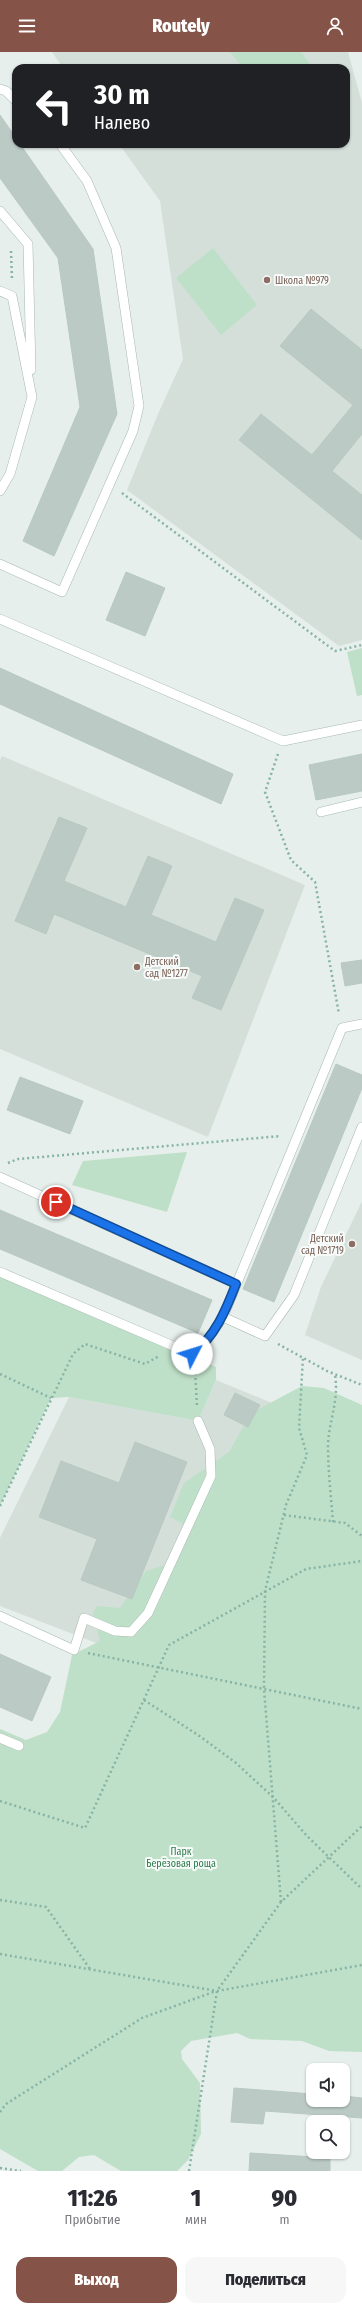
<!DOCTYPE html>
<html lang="ru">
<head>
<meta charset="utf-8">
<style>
  :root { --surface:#fff; --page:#f7f7f7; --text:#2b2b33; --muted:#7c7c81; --accent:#855347 }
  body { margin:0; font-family:"Fira Sans Condensed",sans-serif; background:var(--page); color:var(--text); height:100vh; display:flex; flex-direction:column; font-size:15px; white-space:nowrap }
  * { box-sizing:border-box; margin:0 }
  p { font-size:13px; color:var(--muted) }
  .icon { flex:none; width:22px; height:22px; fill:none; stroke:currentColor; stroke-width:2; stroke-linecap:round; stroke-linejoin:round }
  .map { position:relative; height:2119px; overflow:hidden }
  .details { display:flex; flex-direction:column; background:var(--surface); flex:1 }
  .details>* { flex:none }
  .banner { position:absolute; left:12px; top:12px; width:338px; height:84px; border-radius:12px; box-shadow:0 1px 3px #0004; background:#202124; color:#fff; overflow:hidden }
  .controls { position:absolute; left:306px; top:2011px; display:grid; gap:8px }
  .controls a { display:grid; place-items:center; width:44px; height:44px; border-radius:8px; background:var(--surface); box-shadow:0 1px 3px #0004; font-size:20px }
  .pin { position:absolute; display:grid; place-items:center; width:34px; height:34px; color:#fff; margin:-17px; border:2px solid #fff; border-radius:50%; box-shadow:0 1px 4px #0007 }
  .me { position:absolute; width:44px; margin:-22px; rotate:50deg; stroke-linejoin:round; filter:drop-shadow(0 0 3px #0008) }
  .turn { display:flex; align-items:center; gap:14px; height:84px; padding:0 16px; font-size:18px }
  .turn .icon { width:52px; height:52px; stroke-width:2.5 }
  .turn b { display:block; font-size:28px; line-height:34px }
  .eta { display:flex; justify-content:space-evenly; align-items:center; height:68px; text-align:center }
  .eta b { font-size:24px; font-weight:800; line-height:28px }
  .button { display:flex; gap:8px; margin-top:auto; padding:8px 16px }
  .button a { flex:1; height:46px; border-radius:12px; background:var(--accent); color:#fff; font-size:16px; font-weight:800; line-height:46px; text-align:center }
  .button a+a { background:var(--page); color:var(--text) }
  header { display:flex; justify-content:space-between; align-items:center; height:52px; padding:0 16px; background:var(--accent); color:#fff; font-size:18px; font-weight:800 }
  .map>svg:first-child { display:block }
  .built { fill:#d4dfda }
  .green { fill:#bfe0c8 }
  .building { fill:#bbcac4; stroke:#b8c9c2 }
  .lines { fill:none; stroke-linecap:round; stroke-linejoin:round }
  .service-casing { stroke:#a8b8b2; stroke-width:10 }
  .path { stroke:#86b3a5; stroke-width:2.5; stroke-dasharray:2 3; stroke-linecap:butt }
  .service { stroke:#fff; stroke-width:9 }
  .route-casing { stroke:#114b97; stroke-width:10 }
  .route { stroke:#1a73e8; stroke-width:7 }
  .education-dot { fill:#8d6e63; stroke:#f7fbf9; stroke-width:1.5 }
  .labels { text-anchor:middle; stroke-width:4; stroke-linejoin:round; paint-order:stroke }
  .education-label { font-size:10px; fill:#785e54; stroke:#f7fbf9; text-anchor:start }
  .park-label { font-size:10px; fill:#2d7a4b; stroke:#f7fbf9 }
</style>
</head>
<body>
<header><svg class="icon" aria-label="menu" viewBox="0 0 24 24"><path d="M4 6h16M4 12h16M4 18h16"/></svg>Routely<svg class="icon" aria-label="person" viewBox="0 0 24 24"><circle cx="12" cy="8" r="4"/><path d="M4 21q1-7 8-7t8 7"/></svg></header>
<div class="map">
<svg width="362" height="2119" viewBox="0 0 362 2119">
  <rect width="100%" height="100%" fill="#e6efeb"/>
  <g class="built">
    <path d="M52,0H348L362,51V588L339,594L127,438L158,362L183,307L160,149L119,92H346V16H63Z"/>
    <path d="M2,704L305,833L208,1085L0,997V708Z"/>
    <path d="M362,1149V1308L305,1283L321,1235Z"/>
    <path d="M216,1328L272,1351L125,1602L0,1554V1486L69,1345L198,1369Z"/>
  </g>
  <g class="green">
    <path d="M230,0H301L313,16H243Z"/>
    <path d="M213,196L257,253L221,283L176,226Z"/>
    <path d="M362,596V643L357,644L347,600Z"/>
    <path d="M187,1100L167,1160L72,1133L83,1109Z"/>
    <path d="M0,1224L216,1315V1328L198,1369L69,1345L51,1346L0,1454Z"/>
    <path d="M302,1334L324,1336L362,1353V2000L329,1999L302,1989L250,1987L237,1981L191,1989L181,1999L182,2007L200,2031L201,2082L188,2108L177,2119H121L94,2103L79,2105L62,2119H38L0,2097V1677L26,1688L47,1680L60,1660L72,1603L100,1589L93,1561L97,1554L120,1556L146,1519L168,1512L185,1473L170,1465L184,1431L229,1400L251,1361Z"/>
  </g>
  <g class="building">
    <path d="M0,63L16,86V92H20L93,197L117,362L54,504L23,489L80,355L58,206L0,126Z"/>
    <path d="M311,257L362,298V382L332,419L362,443V488L239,388L261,362L312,403L353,353L280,294Z"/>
    <path d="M126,520L165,536L145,584L106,568Z"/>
    <path d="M0,616L233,722L221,752L0,652Z"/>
    <path d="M362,702V739L316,748L309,713Z"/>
    <path d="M59,765L87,776L64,829L126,855L148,804L172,814L151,863L216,890L235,846L264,858L221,958L192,946L202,924L54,862L46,882L15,869Z"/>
    <path d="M362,908V931L345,934L341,911Z"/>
    <path d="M336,1012L362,1023V1036L274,1250L243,1237Z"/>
    <path d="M20,1025L83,1049L70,1082L7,1058Z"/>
    <path d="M0,1158L212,1248L198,1281L0,1197Z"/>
    <path d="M235,1341L260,1353L248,1375L224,1363Z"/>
    <path d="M135,1390L187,1410L132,1547L81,1528L97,1487L39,1465L61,1409L119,1431Z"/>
    <path d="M0,1602L51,1625L32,1669L0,1655Z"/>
    <path d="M234,2036L313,2042V2048H343V2044L362,2046V2066L265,2059L263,2072L231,2070Z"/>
    <path d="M250,2101L330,2106V2119H249Z"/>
  </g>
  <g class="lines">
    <defs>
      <g id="service">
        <path d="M0,37L6,39L16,49"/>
        <path d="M0,159L28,192L31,318"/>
        <path d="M0,239L12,244L32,345L10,422L0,439"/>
        <path d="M0,512L62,540L133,379L139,354L116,196L87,129L60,92"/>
        <path d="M0,567L283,689L362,673"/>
        <path d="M321,760L362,750"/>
        <path d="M0,1125L236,1232"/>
        <path d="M0,1220L192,1302L204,1293L223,1265L265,1284L294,1243L362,1075"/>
        <path d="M223,1265L342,976L362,972"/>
        <path d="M0,1564L74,1598L84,1566L115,1579L131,1580L148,1561L211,1424L210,1397L198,1369"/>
        <path d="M0,1686L19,1694"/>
      </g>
    </defs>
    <use href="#service" class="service-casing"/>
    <g class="path">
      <path d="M11,199L12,228"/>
      <path d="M122,441L335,599L362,593"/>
      <path d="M278,702L265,740L291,808L315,830L339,962"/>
      <path d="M8,1111L18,1107L281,1084"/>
      <path d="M278,1292L327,1319L362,1333"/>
      <path d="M195,1316L197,1355"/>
      <path d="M0,1322L51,1346"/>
      <path d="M0,1454L73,1302L85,1292L145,1312L159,1304"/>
      <path d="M284,1463L345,1471L362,1484"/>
      <path d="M333,1470C331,1445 328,1419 328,1393C329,1368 339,1350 335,1322"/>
      <path d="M88,1601L362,1657"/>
      <path d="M144,1648L201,1685L236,1711L273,1745L307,1784L362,1837"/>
      <path d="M0,1749L85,1776L169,1593L306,1517L362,1509"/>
      <path d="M0,1848L46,1855L90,1917"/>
      <path d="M281,1850L264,1637L265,1539L286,1453L307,1403L299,1376L303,1305"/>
      <path d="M0,1902L217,1939L362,1913"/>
      <path d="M0,2060L6,2052L142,1966L216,1939"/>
      <path d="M0,2116L21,2119"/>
      <path d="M189,2119L217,1939L281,1850L362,1774"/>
    </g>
    <use href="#service" class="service"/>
  </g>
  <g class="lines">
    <defs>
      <path id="route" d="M56,1150L236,1232C226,1258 215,1285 192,1302"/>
    </defs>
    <use href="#route" class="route-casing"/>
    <use href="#route" class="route"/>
  </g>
  <g class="education-dot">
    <circle cx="267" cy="228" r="4"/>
    <circle cx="137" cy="915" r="4"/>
    <circle cx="352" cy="1192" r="4"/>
  </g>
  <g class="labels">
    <g class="education-label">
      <text x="275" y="232">Школа №979</text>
      <text x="145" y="913">Детский<tspan x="145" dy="12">сад №1277</tspan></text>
      <text x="344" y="1190" text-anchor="end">Детский<tspan x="344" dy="12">сад №1719</tspan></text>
    </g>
    <g class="park-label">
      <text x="181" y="1803">Парк<tspan x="181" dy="12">Берёзовая роща</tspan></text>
    </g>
  </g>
</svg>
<div class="controls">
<a><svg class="icon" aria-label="sound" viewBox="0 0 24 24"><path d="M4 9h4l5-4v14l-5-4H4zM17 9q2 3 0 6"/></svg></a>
<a><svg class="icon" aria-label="search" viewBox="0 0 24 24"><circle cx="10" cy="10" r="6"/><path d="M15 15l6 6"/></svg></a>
</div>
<div class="pin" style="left:56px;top:1150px;background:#d93025"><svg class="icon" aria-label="arrive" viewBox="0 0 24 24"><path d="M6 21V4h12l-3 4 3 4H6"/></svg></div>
<svg class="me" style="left:192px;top:1302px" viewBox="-20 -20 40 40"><circle r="19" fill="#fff"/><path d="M0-13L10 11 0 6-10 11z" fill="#1a73e8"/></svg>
<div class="banner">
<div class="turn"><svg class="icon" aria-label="left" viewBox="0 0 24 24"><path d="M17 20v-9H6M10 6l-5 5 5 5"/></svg><div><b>30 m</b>Налево</div></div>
</div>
</div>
<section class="details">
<div class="eta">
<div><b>11:26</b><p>Прибытие</p></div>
<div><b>1</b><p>мин</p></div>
<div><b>90</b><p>m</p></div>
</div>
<div class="button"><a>Выход</a><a>Поделиться</a></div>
</section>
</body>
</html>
